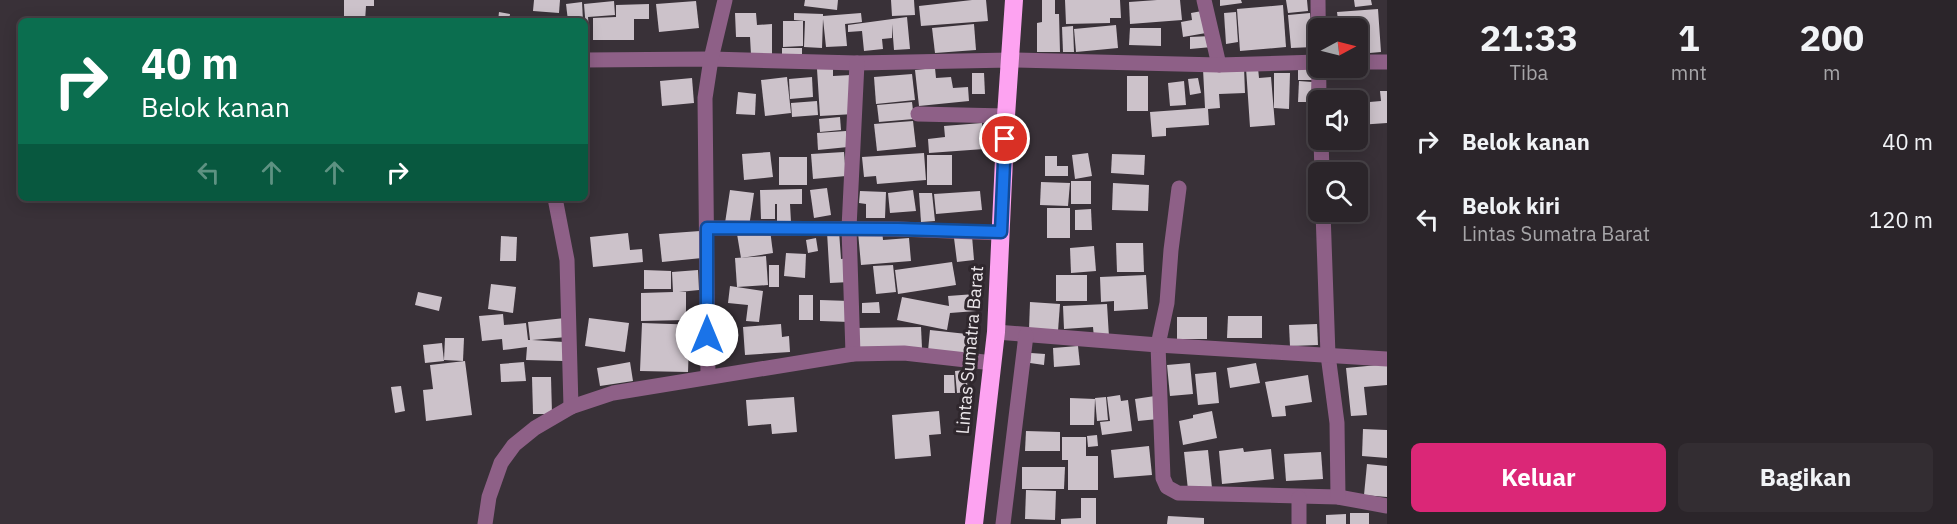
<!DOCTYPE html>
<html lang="id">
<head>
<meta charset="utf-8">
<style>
  :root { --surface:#2b252a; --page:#332d32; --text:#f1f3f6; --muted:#a6a5a8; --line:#474247; --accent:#db2777 }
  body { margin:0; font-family:"IBM Plex Sans",sans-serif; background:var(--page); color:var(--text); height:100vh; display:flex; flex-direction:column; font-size:22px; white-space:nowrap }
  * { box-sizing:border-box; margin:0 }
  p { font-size:20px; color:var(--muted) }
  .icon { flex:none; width:33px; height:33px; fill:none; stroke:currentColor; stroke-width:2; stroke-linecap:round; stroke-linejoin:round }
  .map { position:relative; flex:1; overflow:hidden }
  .panel { display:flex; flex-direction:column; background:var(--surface); width:570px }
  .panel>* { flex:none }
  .guide { position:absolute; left:18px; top:18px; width:570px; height:183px; border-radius:9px; box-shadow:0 3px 15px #0003,0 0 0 2px var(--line); background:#0b6e4f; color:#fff; overflow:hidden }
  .needle { width:39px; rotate:83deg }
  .controls { position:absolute; left:1308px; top:18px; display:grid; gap:12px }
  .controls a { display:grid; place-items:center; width:60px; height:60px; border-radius:9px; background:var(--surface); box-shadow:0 3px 15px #0003,0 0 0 2px var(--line); font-size:30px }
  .pin { position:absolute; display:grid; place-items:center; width:51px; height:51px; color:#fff; margin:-26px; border:3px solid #fff; border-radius:50%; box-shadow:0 2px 6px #0007 }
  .me { position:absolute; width:66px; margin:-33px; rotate:0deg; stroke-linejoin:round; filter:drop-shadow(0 0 4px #0008) }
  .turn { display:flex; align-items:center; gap:21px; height:126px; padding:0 24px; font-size:27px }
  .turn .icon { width:78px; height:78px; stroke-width:2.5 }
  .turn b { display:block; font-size:42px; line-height:51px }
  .lanes { display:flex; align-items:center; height:57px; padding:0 24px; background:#0003; justify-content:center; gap:30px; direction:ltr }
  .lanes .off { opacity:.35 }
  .eta { display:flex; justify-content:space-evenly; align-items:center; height:102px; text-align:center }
  .eta b { font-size:36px; font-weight:700; line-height:42px }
  .button { display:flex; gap:12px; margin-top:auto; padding:12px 24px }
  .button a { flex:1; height:69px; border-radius:9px; background:var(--accent); color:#fff; font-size:24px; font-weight:700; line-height:69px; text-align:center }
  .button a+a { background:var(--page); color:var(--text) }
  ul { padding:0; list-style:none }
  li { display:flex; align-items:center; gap:18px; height:78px; padding:0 24px }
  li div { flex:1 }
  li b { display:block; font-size:22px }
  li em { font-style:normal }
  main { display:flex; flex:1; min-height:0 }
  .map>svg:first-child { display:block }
  .building { fill:#ccc2ca }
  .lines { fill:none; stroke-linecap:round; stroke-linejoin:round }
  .minor { stroke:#8e6087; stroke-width:15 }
  .highway { stroke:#fda3f1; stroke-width:18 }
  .route-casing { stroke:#114b97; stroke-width:15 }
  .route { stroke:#1a73e8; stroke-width:10 }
  .labels { text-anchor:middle; stroke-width:6; stroke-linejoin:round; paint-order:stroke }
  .street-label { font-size:18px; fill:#ece7eb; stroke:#2f272d }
</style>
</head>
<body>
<main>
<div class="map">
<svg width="1387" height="524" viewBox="0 0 1387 524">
  <rect width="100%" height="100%" fill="#393138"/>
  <g class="building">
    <path d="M344,0H374V6H366L365,21H344Z"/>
    <path d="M534,0H560L559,13L533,11Z"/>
    <path d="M805,0H838L837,10L804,6Z"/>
    <path d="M891,0H914L915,15L892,16Z"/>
    <path d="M972,0H986L988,21L921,26L919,6Z"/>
    <path d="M1042,0H1055V14H1059L1060,52H1037V23L1042,22Z"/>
    <path d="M1065,0H1120L1121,18H1110V23L1066,24Z"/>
    <path d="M1157,0H1180L1182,20L1130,24L1129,2Z"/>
    <path d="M1220,0H1241L1242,3L1220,6Z"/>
    <path d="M1286,0H1307L1308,11L1288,13Z"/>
    <path d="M1354,0H1371L1372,5L1355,7Z"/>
    <path d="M614,1L615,15L588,17L589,30H586L584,4Z"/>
    <path d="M696,1L699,28L659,32L656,4Z"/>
    <path d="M582,2L583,21H568L566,4Z"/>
    <path d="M649,4V19H634V40H593V18L616,17V5Z"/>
    <path d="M1283,5L1286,47L1240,51L1237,9Z"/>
    <path d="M1378,9L1381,52L1358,54V28H1339L1337,12Z"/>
    <path d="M1202,11L1206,33L1183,37L1181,22L1192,20L1191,13Z"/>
    <path d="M499,12L510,14L509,21H498Z"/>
    <path d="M1236,12L1238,42L1226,44L1224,13Z"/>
    <path d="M735,13H756L757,25L772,24V54L751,55L750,37H736Z"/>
    <path d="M794,13L823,14V16L861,13L862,22L845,24L847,46L826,47L823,19L822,48L804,47L805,21L794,20Z"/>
    <path d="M1310,13L1313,47L1291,48L1288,15Z"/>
    <path d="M523,16L544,20V21H522Z"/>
    <path d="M907,17L910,49L894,50L892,24V38L882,39L883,49L864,51L862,31L848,32V25Z"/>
    <path d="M783,21H803V46L783,47Z"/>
    <path d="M974,24L976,50L935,53L932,28Z"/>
    <path d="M1116,25L1118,48L1076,52L1074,29Z"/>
    <path d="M1073,26L1074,52H1063L1062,27Z"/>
    <path d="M1130,28H1161V46L1129,45Z"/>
    <path d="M585,34H588L590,48H585Z"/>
    <path d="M1211,36L1212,47L1190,49V37Z"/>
    <rect x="782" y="48" width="20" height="6"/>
    <path d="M1244,67L1245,93L1219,94L1220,108L1208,109L1209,125L1166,128V136L1152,137L1150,112L1205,108L1203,69Z"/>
    <path d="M833,68V76L851,75L854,114L820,116L817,69Z"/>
    <path d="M935,68L936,78L951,77L953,88L968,87L969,101L919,106L915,70Z"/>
    <path d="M1246,68H1258L1259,78L1271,77L1275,125L1250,127Z"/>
    <rect x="1298" y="69" width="14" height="11"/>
    <path d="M972,73H984L985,94H972Z"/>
    <path d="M1274,73H1290L1289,109L1274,108Z"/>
    <path d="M912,74L915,100L876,104L874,77Z"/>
    <rect x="1127" y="76" width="21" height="35"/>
    <path d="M787,77L791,113L765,116L761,80Z"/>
    <path d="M812,77L813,97L790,99L789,79Z"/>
    <path d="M692,78L694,103L662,106L660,81Z"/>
    <path d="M1198,78L1201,93L1190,95L1188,79Z"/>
    <path d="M1184,81L1186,105L1170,106L1168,83Z"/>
    <path d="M1299,81L1312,82L1311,102H1298Z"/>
    <path d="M1380,91H1387V123L1358,125V103L1381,101Z"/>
    <path d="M738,92L756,94L755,115L736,114Z"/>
    <path d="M817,101L818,115L792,117L791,103Z"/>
    <path d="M912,102L914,119L879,122L877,105Z"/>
    <path d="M840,117L841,130L820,132L819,119Z"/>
    <path d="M913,121L916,147L877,151L874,124Z"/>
    <path d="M982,123L984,149L929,153L928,139L945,137L944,126Z"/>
    <path d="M846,131L848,147L818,150L817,133Z"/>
    <path d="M770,152L773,177L744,180L742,154Z"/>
    <path d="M844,152L846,176L813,179L811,154Z"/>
    <path d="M924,153L926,180L877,184L876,176L864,177L862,157Z"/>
    <path d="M1088,153L1092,176L1075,179L1072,155Z"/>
    <path d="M1112,154L1145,155L1144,175L1111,173Z"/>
    <rect x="927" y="155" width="25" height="30"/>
    <path d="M1045,156H1057V166H1068V176H1045Z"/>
    <rect x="779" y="157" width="28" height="28"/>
    <rect x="1071" y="181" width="20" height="23"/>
    <path d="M1041,182L1070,183L1068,206L1040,205Z"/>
    <path d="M1113,183L1149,185L1148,211L1112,210Z"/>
    <path d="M827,188L831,215L814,218L810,190Z"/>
    <path d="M802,189V204H790L791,222H777V204H775V219H761L760,190Z"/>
    <path d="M730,190L754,193L749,227L725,223Z"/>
    <path d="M913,190L916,211L890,213L888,193Z"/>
    <path d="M860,191L886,192L885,218H866V204L859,203Z"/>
    <path d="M980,191L982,210L936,214L934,194Z"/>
    <path d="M919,193H932L935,221L921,222Z"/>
    <rect x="1047" y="208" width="23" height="30"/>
    <path d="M1091,209L1092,230H1075V210Z"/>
    <path d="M770,230L773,253L741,258L737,234Z"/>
    <path d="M882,230L883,240L909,238L911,261L861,265L858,232Z"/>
    <path d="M700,231L702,258L662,262L659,234Z"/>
    <path d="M839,231L841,259L848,258L850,282L830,283L827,232Z"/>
    <path d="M628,233L630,250L642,249L643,262L593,267L590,237Z"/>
    <path d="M501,236L517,237L516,261H500Z"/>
    <path d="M972,236L974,260L957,262L954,238Z"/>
    <path d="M816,238L818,251L808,253L806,240Z"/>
    <path d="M1116,243H1143L1144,272H1117Z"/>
    <path d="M1094,246L1096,271L1071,273L1070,248Z"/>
    <path d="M786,253L806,254L805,278L784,276Z"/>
    <path d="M766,256L768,285L737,287L735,258Z"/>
    <path d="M952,262L956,285L898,294L895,270Z"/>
    <rect x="769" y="265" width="10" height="22"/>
    <path d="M893,265L896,292L876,294L873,266Z"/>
    <path d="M644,270L671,271V289H644Z"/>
    <path d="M698,270L699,290L679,292H686V320L641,321V293L673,292L672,272Z"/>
    <rect x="1056" y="275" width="31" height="26"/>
    <path d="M1146,275L1148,309L1114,311V301L1101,302L1100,277Z"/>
    <path d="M491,284L516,287L513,313L488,309Z"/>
    <path d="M730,286L763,291L759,322L746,321L748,305L728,303Z"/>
    <path d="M418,292L442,297L439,311L415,305Z"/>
    <path d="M975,294L976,311L950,313L947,330L897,320L902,297L949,306L948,296Z"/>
    <rect x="799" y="295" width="14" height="25"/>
    <path d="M820,300L850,301V322L820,321Z"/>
    <path d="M879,302L880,313H862V303Z"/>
    <path d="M1030,302L1060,304L1058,331L1029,330Z"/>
    <path d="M1107,304L1109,337L1094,338L1093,327L1064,329L1063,306Z"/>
    <path d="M503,314L504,325L526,323L528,340H530L528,322L565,318L567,337L532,340L564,342V361L526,360L527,347L503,350L502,339L482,341L479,316Z"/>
    <path d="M1228,316H1262V338H1227Z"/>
    <rect x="1177" y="317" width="30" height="22"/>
    <path d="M589,318L629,323L625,352L585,346Z"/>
    <path d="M642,323L700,325L699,344H689L688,372L640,371Z"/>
    <path d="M781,324L782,337L789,336L790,352L745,355L743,327Z"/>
    <path d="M1317,324L1318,345L1290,346L1289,325Z"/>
    <path d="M921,327L922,348L856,349V328Z"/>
    <path d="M930,330L976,335L974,356L928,351Z"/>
    <path d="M445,338H464L463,361L444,360Z"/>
    <path d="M442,343L444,361L425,363L423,345Z"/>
    <path d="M1078,346L1080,365L1054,367L1053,348Z"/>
    <path d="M1031,353L1045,354L1044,365L1030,363Z"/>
    <path d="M465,361L472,415L426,421L423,390L433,389L430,365Z"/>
    <path d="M524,362L526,381L501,382L500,364Z"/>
    <path d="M630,362L633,381L600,386L597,368Z"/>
    <path d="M1387,362V385L1364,387L1367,415L1351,416L1346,368L1378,365Z"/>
    <path d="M1190,363L1193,394L1170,396L1167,365Z"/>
    <path d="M1256,363L1260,383L1230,388L1227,368Z"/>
    <path d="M966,370L968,392L957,393L955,371Z"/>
    <path d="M1216,372L1219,403L1198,405L1195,374Z"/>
    <path d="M944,375H954L955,393H944Z"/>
    <path d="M1308,375L1312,402L1285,406L1286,416L1272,417L1265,382Z"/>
    <path d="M532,377H551L552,414H533Z"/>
    <path d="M401,386L405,411L395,413L391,387Z"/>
    <path d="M1120,395L1121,401L1128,400L1132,431L1102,435L1100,422L1110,421L1107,397Z"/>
    <path d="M1155,396L1158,419L1138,421L1135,399Z"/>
    <path d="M794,397L797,432L772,434L771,424L748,426L746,400Z"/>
    <path d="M1106,397L1108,420L1097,421L1095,398Z"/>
    <path d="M1070,398L1095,399L1094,425H1070Z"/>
    <path d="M939,411L941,434L929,435L931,456L895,459L892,415Z"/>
    <path d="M1212,411L1217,438L1183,445L1179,421L1193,418V415Z"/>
    <path d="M1363,429L1387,430V458L1362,456Z"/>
    <path d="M1026,431L1060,432V451H1025Z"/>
    <path d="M1097,435L1098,446L1088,447L1087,436Z"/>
    <path d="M1062,437H1086V456H1098V490H1068V460H1062Z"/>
    <path d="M1149,446L1152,475L1114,478L1111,450Z"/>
    <path d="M1243,448L1244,452L1271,449L1274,479L1222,484L1219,451Z"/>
    <path d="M1208,450L1212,488L1188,490L1184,452Z"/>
    <path d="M1321,452L1323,479L1286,481L1284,454Z"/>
    <path d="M1367,464L1387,466V497L1364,495Z"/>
    <path d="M1022,467H1065L1064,489H1022Z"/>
    <path d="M1026,490L1056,491L1055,520L1025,519Z"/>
    <path d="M1081,498H1096V524H1061V519L1081,518Z"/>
    <rect x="1350" y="513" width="19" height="11"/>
    <path d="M1346,514V524H1326V515Z"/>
    <path d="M1168,516L1204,518V524H1167Z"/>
  </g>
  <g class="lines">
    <g class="minor">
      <path d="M1204,0L1219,65"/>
      <path d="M1318,0L1319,100"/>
      <path d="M585,60L711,59L857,63L1011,60L1219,65L1318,62"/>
      <path d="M1358,62H1387"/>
      <path d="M918,114L1006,116"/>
      <path d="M1321,140L1322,172"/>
      <path d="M1179,188L1171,250L1167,303L1158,345L1163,478L1167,487L1178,493L1338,497L1387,506"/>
      <path d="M555,198L567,260L571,407"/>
      <path d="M1323,212L1328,355L1337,423L1338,497"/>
      <path d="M707,228L898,229L1001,233"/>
      <path d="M996,332L1158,345L1387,359"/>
      <path d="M853,354L849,228L857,63"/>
      <path d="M708,377L705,98L711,59L725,0"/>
      <path d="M1299,498V524"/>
      <path d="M485,524L489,497L501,463L514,445L535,428L571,407L613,393L853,354L904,353L993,363"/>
      <path d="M1003,524L1026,335"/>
    </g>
    <path class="highway" d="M974,524L996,332L1006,116L1014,0"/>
  </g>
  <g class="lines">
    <defs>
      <path id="route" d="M707,335V228L898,229L1001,232L1005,139"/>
    </defs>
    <use href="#route" class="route-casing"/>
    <use href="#route" class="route"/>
  </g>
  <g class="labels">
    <g class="street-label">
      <text transform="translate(970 350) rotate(-85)" y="6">Lintas Sumatra Barat</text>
    </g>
  </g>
</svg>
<div class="controls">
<a><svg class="needle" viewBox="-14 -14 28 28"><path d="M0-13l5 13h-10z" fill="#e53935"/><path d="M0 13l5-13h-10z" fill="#a6a5a8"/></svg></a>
<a><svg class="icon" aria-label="sound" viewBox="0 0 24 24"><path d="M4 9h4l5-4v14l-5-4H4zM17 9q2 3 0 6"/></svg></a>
<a><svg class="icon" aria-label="search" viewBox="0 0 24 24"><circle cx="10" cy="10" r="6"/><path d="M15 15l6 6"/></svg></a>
</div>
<div class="pin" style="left:1005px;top:139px;background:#d93025"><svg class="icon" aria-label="arrive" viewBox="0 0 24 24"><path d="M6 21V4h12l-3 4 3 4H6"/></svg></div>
<svg class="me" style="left:707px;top:335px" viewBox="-20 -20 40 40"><circle r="19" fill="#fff"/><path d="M0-13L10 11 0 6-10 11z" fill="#1a73e8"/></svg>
<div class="guide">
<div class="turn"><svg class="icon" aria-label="right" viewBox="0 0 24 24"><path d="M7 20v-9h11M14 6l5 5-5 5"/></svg><div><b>40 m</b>Belok kanan</div></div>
<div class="lanes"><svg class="icon off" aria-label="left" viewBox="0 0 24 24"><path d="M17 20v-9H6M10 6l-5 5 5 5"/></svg><svg class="icon off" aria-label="ahead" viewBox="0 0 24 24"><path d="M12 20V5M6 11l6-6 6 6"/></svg><svg class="icon off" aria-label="ahead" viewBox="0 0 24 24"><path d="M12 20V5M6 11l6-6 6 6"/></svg><svg class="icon" aria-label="right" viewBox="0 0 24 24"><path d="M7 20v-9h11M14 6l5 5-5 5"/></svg></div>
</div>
</div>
<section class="panel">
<div class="eta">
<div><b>21:33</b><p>Tiba</p></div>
<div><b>1</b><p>mnt</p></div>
<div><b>200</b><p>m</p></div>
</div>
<ul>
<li><svg class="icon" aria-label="right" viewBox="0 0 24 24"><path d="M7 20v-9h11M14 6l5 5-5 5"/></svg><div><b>Belok kanan</b></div><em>40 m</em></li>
<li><svg class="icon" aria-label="left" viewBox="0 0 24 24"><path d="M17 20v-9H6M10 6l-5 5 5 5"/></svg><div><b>Belok kiri</b><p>Lintas Sumatra Barat</p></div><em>120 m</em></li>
</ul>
<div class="button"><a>Keluar</a><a>Bagikan</a></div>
</section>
</main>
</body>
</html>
